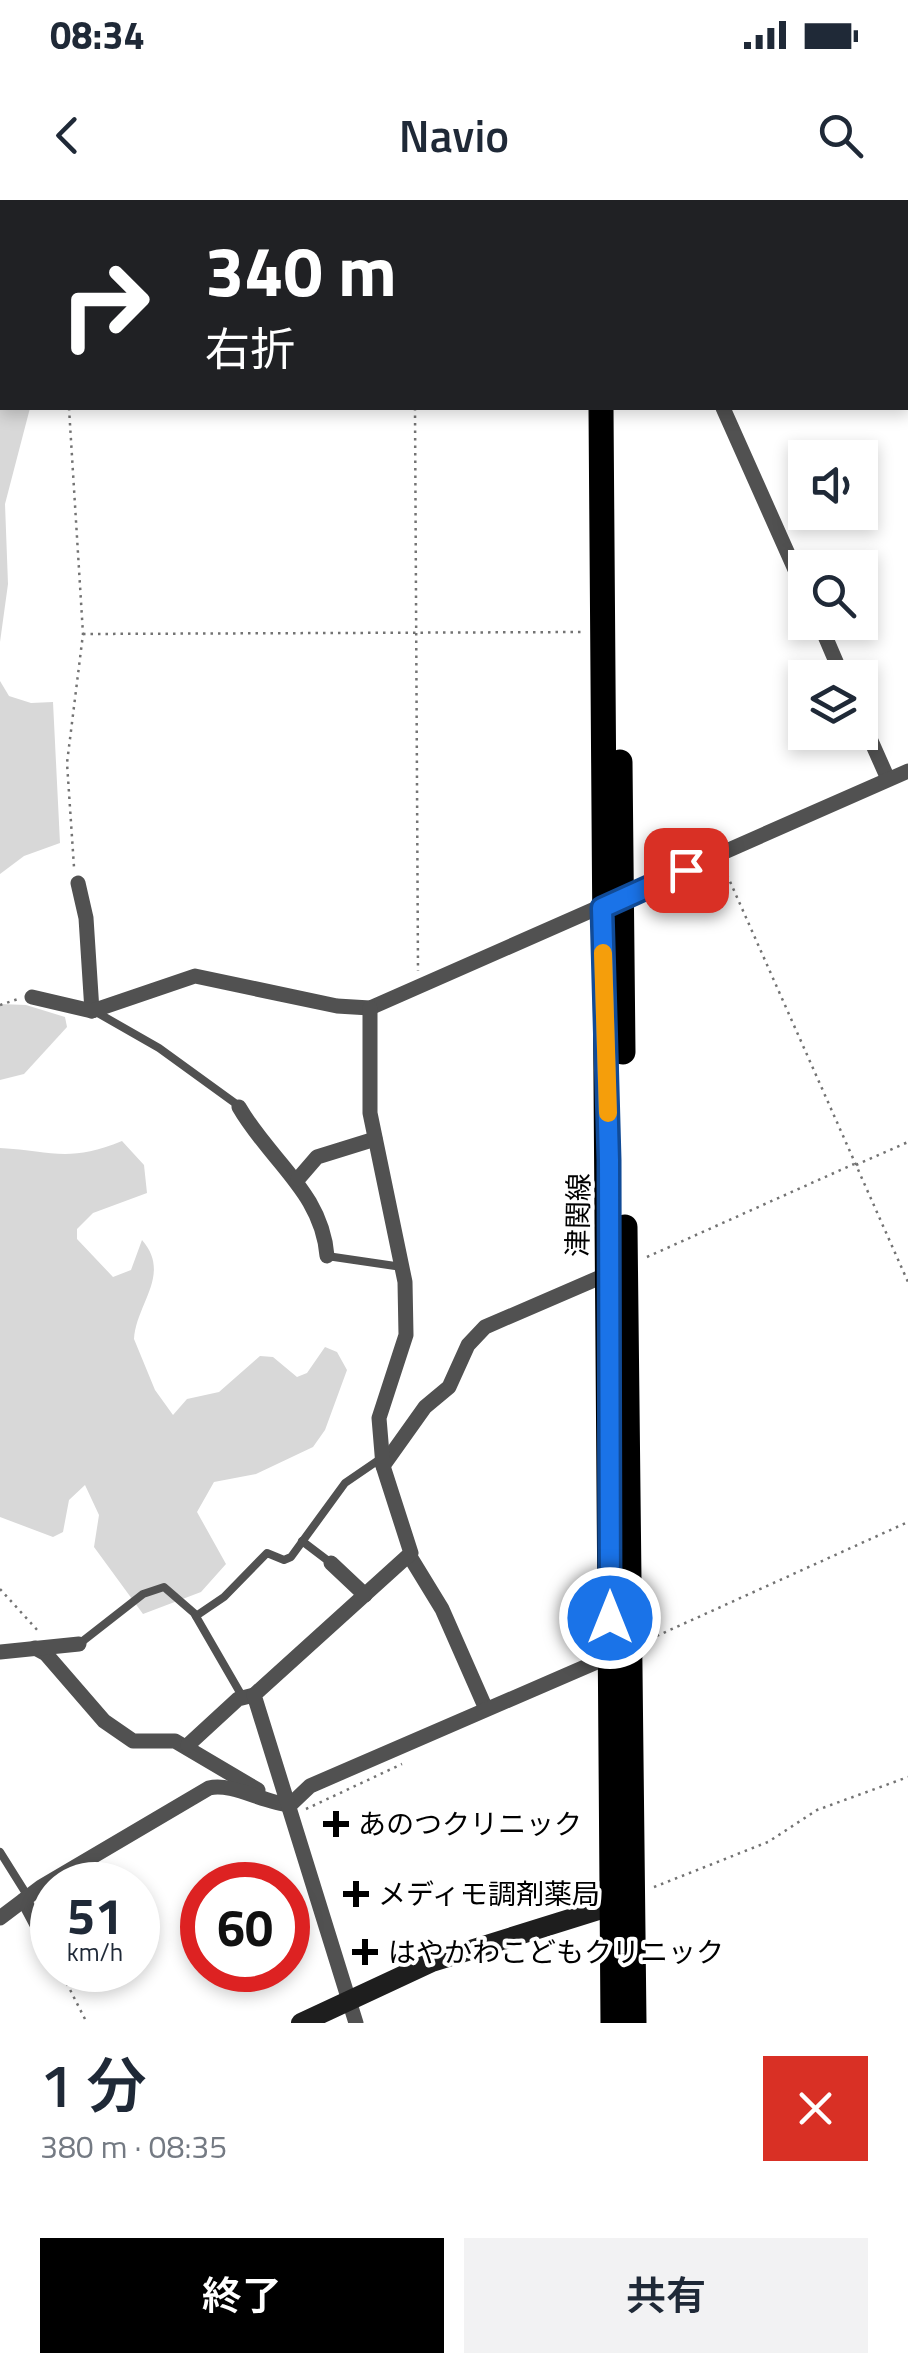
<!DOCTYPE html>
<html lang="ja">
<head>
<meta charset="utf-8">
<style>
  :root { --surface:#fff; --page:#f2f2f3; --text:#1f2937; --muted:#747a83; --accent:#000 }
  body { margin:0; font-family:"Titillium Web","Noto Sans JP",sans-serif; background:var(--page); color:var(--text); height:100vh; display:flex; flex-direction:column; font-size:38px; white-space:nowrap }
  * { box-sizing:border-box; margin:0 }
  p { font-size:32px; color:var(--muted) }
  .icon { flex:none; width:55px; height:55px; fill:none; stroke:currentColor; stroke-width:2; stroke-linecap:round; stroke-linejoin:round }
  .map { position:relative; height:1823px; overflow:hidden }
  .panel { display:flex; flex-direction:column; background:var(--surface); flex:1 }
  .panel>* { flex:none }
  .guide { position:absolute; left:0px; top:0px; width:910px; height:210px; box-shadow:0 5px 15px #0003; background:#202124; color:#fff; overflow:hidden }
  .controls { position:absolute; left:788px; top:240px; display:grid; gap:20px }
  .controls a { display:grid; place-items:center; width:90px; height:90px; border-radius:0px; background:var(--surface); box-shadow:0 5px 15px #0003; font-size:50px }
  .speed { position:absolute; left:30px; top:1662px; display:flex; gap:20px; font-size:50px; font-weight:700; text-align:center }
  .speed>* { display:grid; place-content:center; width:130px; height:130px; border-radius:50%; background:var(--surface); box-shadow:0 5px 15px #0003; line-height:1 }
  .speed small { font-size:25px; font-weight:400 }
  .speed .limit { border:15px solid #d22; background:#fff; color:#111 }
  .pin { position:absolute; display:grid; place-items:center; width:85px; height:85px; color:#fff; margin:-42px; border-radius:20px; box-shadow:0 5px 15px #0006 }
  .me { position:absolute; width:110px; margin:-55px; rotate:0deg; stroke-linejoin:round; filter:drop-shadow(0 0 8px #0008) }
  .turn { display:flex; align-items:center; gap:35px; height:210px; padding:0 40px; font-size:45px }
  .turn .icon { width:130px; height:130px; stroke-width:2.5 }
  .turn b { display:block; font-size:70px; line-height:85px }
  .round { display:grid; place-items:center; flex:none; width:105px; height:105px; border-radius:0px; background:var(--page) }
  .summary { display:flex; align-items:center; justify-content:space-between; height:170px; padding:0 40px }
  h1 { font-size:60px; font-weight:600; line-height:75px }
  .action { display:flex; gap:20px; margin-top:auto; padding:20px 40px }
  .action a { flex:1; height:115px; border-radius:0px; background:var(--accent); color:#fff; font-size:40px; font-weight:600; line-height:115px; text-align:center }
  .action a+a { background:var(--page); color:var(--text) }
  .status { display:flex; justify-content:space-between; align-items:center; height:70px; padding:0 50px; background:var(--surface); direction:ltr }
  .status svg { height:28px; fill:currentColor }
  header { display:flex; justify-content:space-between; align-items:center; height:130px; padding:0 40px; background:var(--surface); font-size:45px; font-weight:600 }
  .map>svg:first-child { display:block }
  .green { fill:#d8d8d8 }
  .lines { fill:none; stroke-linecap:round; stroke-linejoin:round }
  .path { stroke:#737373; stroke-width:2.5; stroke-dasharray:2.5 5; stroke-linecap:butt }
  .lane { stroke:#515151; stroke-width:8 }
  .street { stroke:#515151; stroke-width:15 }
  .secondary { stroke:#1e1e1e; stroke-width:20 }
  .primary { stroke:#000; stroke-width:25 }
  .route-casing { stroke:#114b97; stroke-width:25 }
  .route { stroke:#1a73e8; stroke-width:18 }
  .slow { stroke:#f59e0b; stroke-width:18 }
  .poi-dot { fill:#000; stroke:#fff; stroke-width:4 }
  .labels { text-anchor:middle; stroke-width:8; stroke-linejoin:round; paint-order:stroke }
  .street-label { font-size:28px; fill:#000; stroke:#fff }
  .poi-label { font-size:28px; fill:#000; stroke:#fff; text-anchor:start }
</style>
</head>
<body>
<div class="status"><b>08:34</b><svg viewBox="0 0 49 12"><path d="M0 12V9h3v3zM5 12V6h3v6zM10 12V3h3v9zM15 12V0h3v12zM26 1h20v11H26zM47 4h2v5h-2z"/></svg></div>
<header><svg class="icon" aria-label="back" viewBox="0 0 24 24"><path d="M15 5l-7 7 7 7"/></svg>Navio<svg class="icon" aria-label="search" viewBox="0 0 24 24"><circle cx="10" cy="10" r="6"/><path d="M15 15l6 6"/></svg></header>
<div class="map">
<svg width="908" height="1823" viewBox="0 0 908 1823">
  <rect width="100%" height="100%" fill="#fff"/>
  <g class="green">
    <path d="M0,0L35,2H2V208H30L5,304L8,384L0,442Z"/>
    <path d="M0,481L9,496L31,503L53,502L60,643L24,656L0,674Z"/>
    <path d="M0,804L26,805L65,817L67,827L24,874L0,880Z"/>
    <path d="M122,941L144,965L147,993L93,1013L77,1029V1039L113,1077L131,1070L142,1040C172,1074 136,1104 134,1139L155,1190L173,1215L187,1199L219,1192L260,1156L273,1157L297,1177L307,1173L325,1147L337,1152L347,1170L325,1230L313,1247L256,1274L214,1282L197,1312L226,1364L201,1392L143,1414L94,1347L99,1315L85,1285L69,1300L63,1332L53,1337L0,1317V948C52,951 68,963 122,941Z"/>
  </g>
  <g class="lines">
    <g class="path">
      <path d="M413,0V2"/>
      <path d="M78,2L79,0"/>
      <path d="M69,208L83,434L67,563L74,667"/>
      <path d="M415,208L418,771"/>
      <path d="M83,434L582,432"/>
      <path d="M724,668L908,1082"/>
      <path d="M0,805L18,799"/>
      <path d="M856,965L908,942"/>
      <path d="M647,1057L854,964"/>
      <path d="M0,1389L39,1432"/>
      <path d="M650,1439L908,1322"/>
      <path d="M306,1609L402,1564"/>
      <path d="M654,1687L768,1642L817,1610L908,1577"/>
      <path d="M60,1770L87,1823"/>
    </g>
    <g class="lane">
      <path d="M96,812L159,848L239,906"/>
      <path d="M327,1056L402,1067"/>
      <path d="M302,1341L331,1363"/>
      <path d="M196,1416L224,1397L267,1353L284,1360L291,1357L345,1283L383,1257"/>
      <path d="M79,1444L143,1394L164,1387L194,1413L242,1496"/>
      <path d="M0,1652L27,1695"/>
    </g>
    <g class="street">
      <path d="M893,0L894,2"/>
      <path d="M850,2L853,0"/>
      <path d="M908,33V34"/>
      <path d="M723,208L805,392"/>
      <path d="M819,422L843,478"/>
      <path d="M860,516L888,579"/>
      <path d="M78,683L86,718L92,811"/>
      <path d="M32,797L92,811L195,776L337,806L370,808L908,571"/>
      <path d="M239,907C270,961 322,992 327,1056"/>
      <path d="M298,979L317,957L375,939"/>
      <path d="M383,1266L425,1207L449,1187L468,1145L485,1127L610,1073"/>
      <path d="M409,1355L442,1409L486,1509"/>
      <path d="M331,1363L365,1395"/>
      <path d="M35,1448L46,1454L104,1521L133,1541H175L258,1590"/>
      <path d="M0,1452L79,1444"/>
      <path d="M188,1545L238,1499L254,1495"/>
      <path d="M24,1700L50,1749"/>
      <path d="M0,1718L41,1687L209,1588C231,1582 264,1603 290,1605L310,1586L615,1454"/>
      <path d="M356,1823L254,1495L411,1353L383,1266L379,1218L406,1135L405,1082L370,913V808"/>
    </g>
    <path class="secondary" d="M301,1823L432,1762L621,1703"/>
    <g class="primary">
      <path d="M603,2V0"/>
      <path d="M620,2V0"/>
      <path d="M601,208L613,1823"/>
      <path d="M620,562L623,852"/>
      <path d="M625,1027L634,1823"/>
    </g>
  </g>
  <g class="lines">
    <defs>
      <path id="route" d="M610,1418L609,960L602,708L686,670"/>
    </defs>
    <use href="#route" class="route-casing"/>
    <use href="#route" class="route"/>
    <path class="slow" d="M603,753L608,913"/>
  </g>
  <g class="poi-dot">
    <path d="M331 1609h10v10h10v10h-10v10h-10v-10h-10v-10h10z"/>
    <path d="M351 1679h10v10h10v10h-10v10h-10v-10h-10v-10h10z"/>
    <path d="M360 1737h10v10h10v10h-10v10h-10v-10h-10v-10h10z"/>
  </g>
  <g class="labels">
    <g class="street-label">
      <text transform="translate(578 1015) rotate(-89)" y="10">津関線</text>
    </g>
    <g class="poi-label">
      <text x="358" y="1634">あのつクリニック</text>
      <text x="378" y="1704">メディモ調剤薬局</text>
      <text x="388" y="1762">はやかわこどもクリニック</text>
    </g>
  </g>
</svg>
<div class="controls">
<a><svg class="icon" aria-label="sound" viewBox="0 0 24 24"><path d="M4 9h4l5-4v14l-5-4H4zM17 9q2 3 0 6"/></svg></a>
<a><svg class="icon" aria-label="search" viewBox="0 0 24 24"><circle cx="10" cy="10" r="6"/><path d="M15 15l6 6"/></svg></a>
<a><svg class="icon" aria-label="layers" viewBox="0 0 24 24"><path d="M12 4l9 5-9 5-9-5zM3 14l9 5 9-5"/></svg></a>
</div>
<div class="speed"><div>51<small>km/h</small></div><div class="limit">60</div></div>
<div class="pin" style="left:686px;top:670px;background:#d93025"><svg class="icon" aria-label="arrive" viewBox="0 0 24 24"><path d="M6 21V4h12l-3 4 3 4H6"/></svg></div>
<svg class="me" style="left:610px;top:1418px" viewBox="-20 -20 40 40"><circle r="17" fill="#1a73e8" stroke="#fff" stroke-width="3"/><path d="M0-11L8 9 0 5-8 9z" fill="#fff"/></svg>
<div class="guide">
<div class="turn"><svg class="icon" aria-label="right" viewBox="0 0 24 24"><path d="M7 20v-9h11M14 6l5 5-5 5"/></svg><div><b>340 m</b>右折</div></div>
</div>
</div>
<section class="panel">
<div class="summary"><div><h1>1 分</h1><p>380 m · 08:35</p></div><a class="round" style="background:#d93025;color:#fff"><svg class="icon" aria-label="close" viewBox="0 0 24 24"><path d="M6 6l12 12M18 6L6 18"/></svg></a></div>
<div class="action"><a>終了</a><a>共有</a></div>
</section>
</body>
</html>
